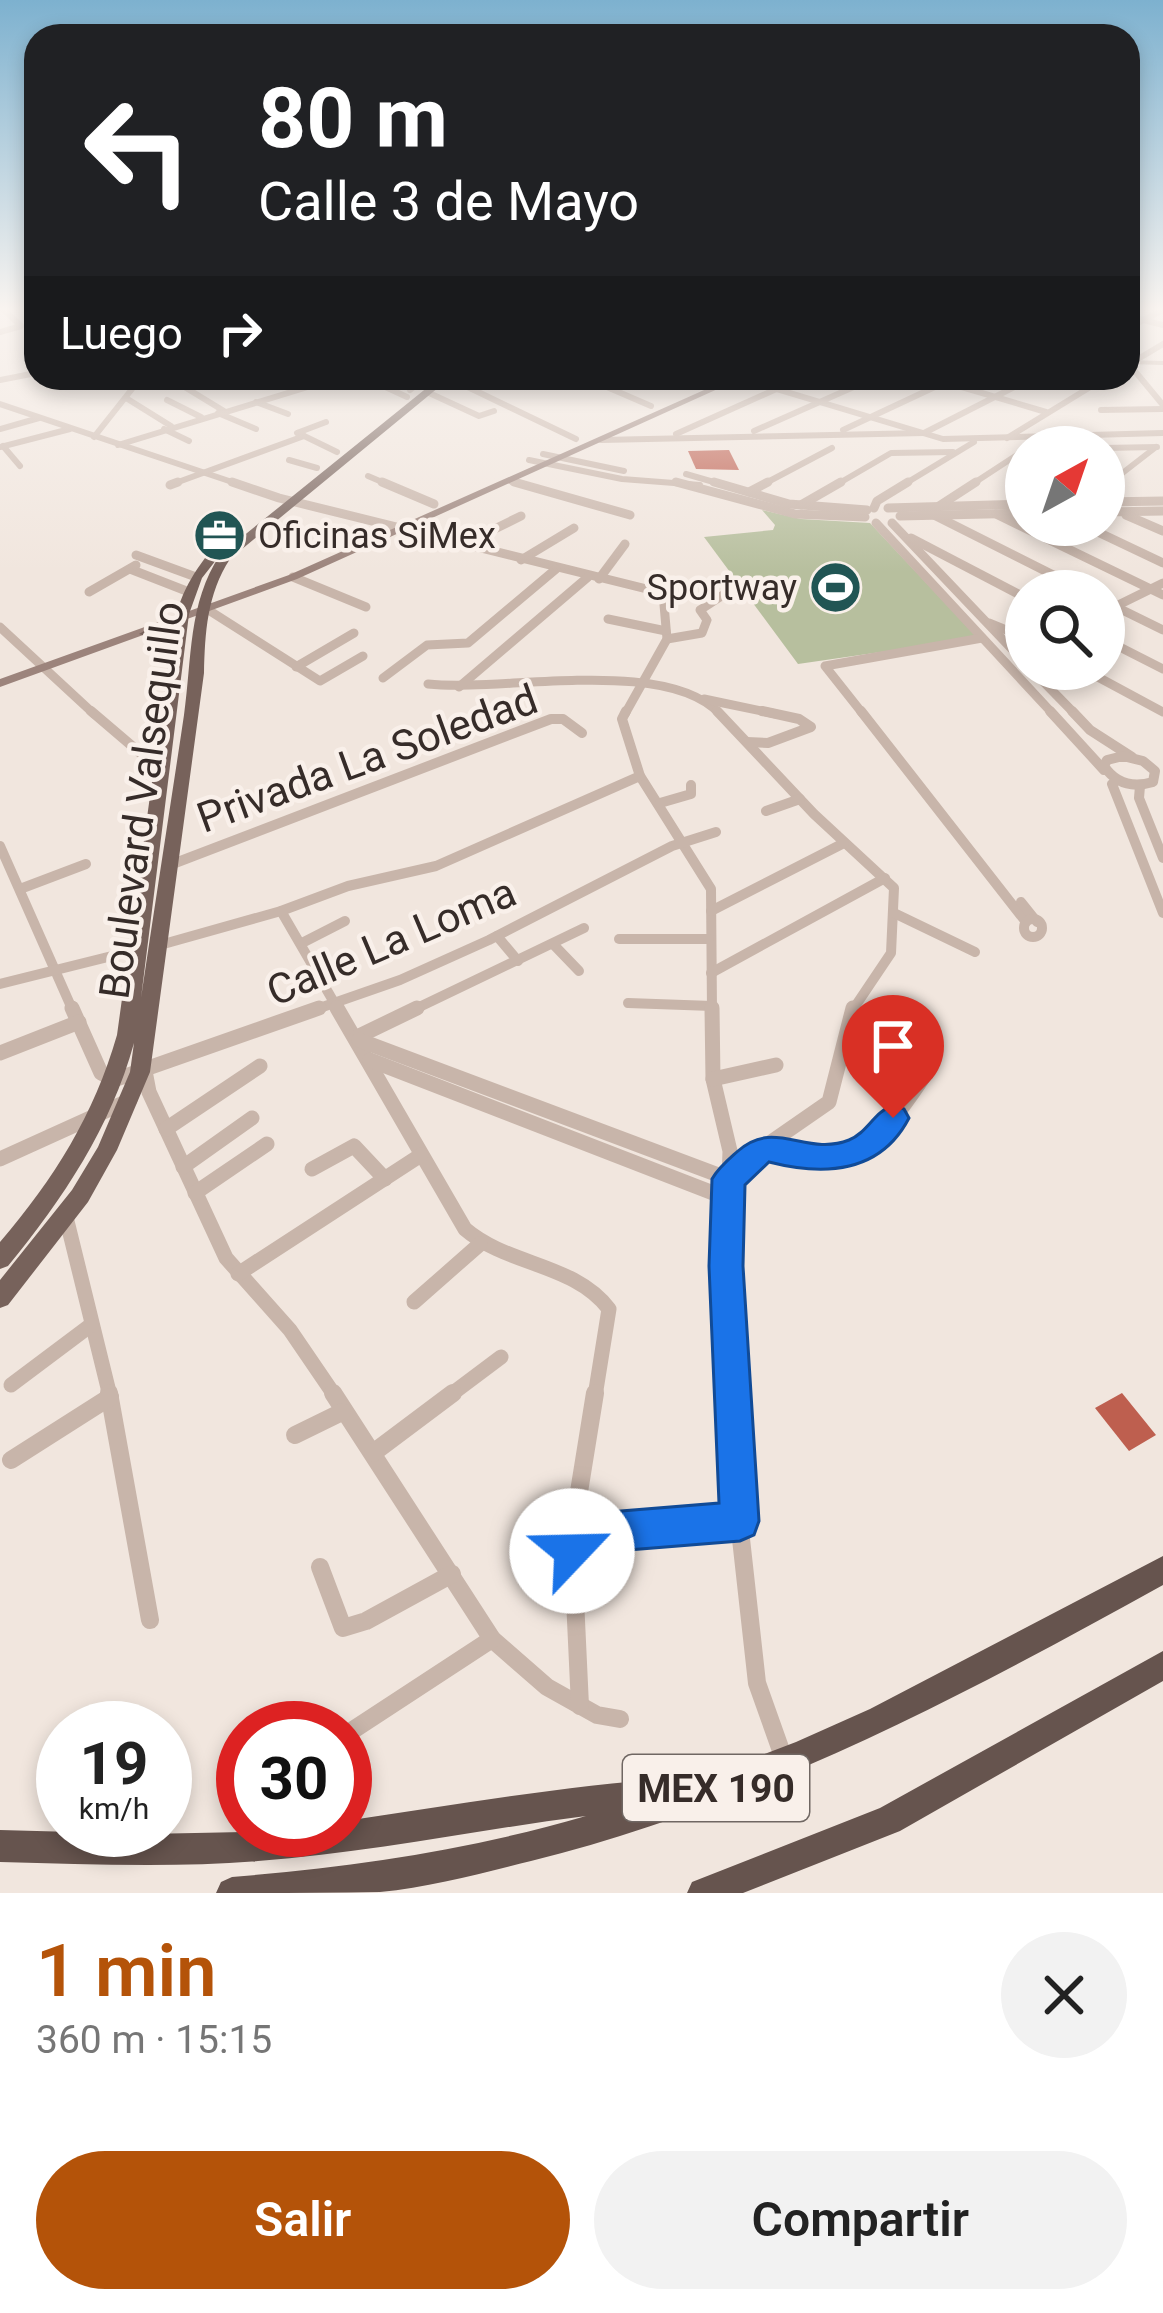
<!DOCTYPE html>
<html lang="es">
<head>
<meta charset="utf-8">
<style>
  :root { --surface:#fff; --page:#f2f2f2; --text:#222; --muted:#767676; --accent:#b45309 }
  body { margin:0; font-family:Roboto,sans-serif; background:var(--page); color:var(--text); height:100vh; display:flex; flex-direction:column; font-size:45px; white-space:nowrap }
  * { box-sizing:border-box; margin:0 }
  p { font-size:39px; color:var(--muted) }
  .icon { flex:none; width:66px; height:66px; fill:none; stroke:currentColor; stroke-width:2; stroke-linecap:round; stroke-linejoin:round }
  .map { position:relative; height:1893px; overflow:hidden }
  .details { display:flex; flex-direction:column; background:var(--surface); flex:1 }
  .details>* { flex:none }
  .hud { position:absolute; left:24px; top:24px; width:1116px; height:366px; border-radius:36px; box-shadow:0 6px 18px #0003; background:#202124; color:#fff; overflow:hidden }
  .needle { width:78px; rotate:40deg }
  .buttons { position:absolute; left:1005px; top:426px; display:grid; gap:24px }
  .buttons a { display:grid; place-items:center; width:120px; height:120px; border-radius:50%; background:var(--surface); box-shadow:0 6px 18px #0003; font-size:60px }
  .speed { position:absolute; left:36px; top:1701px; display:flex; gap:24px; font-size:60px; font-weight:700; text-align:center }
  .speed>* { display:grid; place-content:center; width:156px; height:156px; border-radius:50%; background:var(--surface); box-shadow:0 6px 18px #0003; line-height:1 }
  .speed small { font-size:30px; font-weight:400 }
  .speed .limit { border:18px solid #d22; background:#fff; color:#111 }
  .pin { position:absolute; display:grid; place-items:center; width:102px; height:102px; color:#fff; margin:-123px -51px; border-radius:50% 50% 50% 0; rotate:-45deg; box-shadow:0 0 12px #0007 }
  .pin .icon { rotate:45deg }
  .me { position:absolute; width:132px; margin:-66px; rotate:66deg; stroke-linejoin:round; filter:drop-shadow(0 0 9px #0008) }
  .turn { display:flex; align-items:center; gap:42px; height:252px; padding:0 36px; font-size:54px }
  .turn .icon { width:156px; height:156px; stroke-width:2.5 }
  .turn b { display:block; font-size:84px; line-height:102px }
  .then { display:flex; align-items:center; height:114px; padding:0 36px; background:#0003; gap:24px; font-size:45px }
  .round { display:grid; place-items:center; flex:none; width:126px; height:126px; border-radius:63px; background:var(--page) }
  .head { display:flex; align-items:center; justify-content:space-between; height:204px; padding:0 36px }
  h1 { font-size:72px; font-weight:600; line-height:90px; color:var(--accent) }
  .cta { display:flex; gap:24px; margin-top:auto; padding:24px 36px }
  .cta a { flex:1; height:138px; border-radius:72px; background:var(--accent); color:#fff; font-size:48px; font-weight:600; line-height:138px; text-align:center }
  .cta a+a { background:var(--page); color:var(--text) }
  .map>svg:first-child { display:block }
  .green { fill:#b7bf9e }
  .building { fill:#be5f4f }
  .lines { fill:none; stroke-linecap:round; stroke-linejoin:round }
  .minor-far4 { stroke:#c8b5aa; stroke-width:6 }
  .minor-far3 { stroke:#c8b5aa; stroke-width:9 }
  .minor-far2 { stroke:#c8b5aa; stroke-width:10 }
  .minor-far1 { stroke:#c8b5aa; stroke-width:15 }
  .minor { stroke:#c8b5aa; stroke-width:18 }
  .tertiary { fill:#c8b5aa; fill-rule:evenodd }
  .secondary { fill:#9c847c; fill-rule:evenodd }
  .primary { fill:#77625b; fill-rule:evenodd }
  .trunk { fill:#66544e; fill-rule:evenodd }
  .route { fill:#1a73e8; stroke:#114b97; stroke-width:3 }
  .labels { text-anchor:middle; stroke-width:9; stroke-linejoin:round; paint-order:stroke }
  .far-poi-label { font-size:36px; fill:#362c29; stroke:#f9f0ea; text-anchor:start }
  .shield { fill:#f9f0ea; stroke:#706763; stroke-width:3 }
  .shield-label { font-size:39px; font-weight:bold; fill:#362c29 }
  .street-label { font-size:42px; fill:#362c29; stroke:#f9f0ea }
</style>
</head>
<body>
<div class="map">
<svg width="1163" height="1893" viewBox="0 0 1163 1893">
  <rect width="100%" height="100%" fill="#f1e6de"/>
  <path class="green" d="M762,510L801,519L870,523L978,638L798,664L704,537L773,530L775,525Z"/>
  <g class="building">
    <path d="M729,450L739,470L696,469L688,451Z"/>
    <path d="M1122,1393L1156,1435L1129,1451L1095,1408Z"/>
  </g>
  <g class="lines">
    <g class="minor-far4">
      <path d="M27,307L36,316"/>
      <path d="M1128,316L1163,325"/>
      <path d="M1128,328L1163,310"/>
      <path d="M0,332L21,326L2,308"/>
      <path d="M1129,364L1163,405"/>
      <path d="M1128,365L1163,344"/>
      <path d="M366,378L407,397"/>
      <path d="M449,378L576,439"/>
      <path d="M586,378L651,406"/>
      <path d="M740,378L943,439L1163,433"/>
      <path d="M931,378L1046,412"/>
      <path d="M0,380L36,373"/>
      <path d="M173,380L224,411"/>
      <path d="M630,385L652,378"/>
      <path d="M410,390L424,378"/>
      <path d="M427,392L479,416L494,411"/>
      <path d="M126,398L171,426"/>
      <path d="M167,400L201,417"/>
      <path d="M256,402L288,414"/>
      <path d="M0,404L241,485"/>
      <path d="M1101,410L1163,409"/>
      <path d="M218,413L256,429"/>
      <path d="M0,429L39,418"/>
      <path d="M164,429L189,441"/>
      <path d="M843,430L954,378"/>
      <path d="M754,431L874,378"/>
      <path d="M297,433L326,422"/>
      <path d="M298,433L337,452"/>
      <path d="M676,434L801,378"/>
      <path d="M94,437L132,389"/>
      <path d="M1007,438L1105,378"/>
      <path d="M601,440L924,433L1032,378"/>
      <path d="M118,445L337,378"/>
      <path d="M3,446L20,466"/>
      <path d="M0,447L70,429"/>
      <path d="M1104,448L1157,447"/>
      <path d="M543,454L624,471"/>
      <path d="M289,460L317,468"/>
      <path d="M529,460L622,479L700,485"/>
      <path d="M686,474L724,485"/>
      <path d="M368,476L389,485"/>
      <path d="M510,481L524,485"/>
      <path d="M170,485L304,436"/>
      <path d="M762,485L832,448"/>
      <path d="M836,485L891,453L953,452"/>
      <path d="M903,485L974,442"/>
      <path d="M971,485L1026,449"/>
      <path d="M1107,485L1156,447"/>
    </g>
    <g class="minor-far3">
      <path d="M232,482L279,498L663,593L667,639L625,714"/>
      <path d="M382,482L434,504"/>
      <path d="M514,482L630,515"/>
      <path d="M676,482L795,514L865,517"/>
      <path d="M714,482L789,504L867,510"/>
      <path d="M170,485L178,482"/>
      <path d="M1104,487L1110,482"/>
      <path d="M749,492L768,482"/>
      <path d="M1104,502L1163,501"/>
      <path d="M801,505L841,482"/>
      <path d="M939,506L976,482"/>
      <path d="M874,508L877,501L908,482"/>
      <path d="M888,508L1026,504"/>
      <path d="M1104,512L1163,511"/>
      <path d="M996,514L1163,595"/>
      <path d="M934,515L1085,591"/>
      <path d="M1126,515L1163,531"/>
      <path d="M900,516L1026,513"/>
      <path d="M876,523L1053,714"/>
      <path d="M892,523L1026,664"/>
      <path d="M1083,525L1163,563"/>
      <path d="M911,538L1026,598"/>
      <path d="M464,544L521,516"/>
      <path d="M136,555L196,577"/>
      <path d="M521,560L574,528"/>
      <path d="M130,569L189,592"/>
      <path d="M293,577L366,607"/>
      <path d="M599,579L625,544"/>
      <path d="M89,592L136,565"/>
      <path d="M1104,601L1163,630"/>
      <path d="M210,611L320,681L363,656"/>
      <path d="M1104,612L1163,583"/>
      <path d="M608,619L666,631"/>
      <path d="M989,623L1026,638"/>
      <path d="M0,627L94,714"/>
      <path d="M667,639L702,633L707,620L700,610L723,595"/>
      <path d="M1104,639L1163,669"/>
      <path d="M296,667L354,633"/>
      <path d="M1031,669L1075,714"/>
      <path d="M1083,669L1163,712"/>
      <path d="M383,678L427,645L468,643L556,569"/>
      <path d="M428,684C507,692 665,656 720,714"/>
      <path d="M459,687L588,577"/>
      <path d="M704,699L776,714"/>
      <path d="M863,714L825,666L982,638"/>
    </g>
    <g class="minor-far2">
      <path d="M91,711L159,769"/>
      <path d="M626,711L622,719L640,776L711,889L712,1011"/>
      <path d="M717,711L814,814L894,888L891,953L852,1011"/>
      <path d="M861,711L1026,922"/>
      <path d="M1050,711L1104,770"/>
      <path d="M1072,711L1090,730L1132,757"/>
      <path d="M747,742L768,743L811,727L799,719L762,711"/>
      <path d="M1123,756L1143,761L1155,771L1153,782C1133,788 1116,784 1104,766L1107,760Z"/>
      <path d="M1116,781L1112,784L1163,913"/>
      <path d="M1140,786L1139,798L1163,858"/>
      <path d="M660,803L691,794V785"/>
      <path d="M766,811L800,799"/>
      <path d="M0,846L73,1011"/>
      <path d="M170,865L551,719H563L582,733"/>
      <path d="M20,889L86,864"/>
      <path d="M1021,902L1037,922"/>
      <path d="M281,911L339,1011"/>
      <path d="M711,911L844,843"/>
      <path d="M894,913L975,952"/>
      <circle cx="1033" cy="928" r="9"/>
      <path d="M497,936L518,961"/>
      <path d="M619,939H709"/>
      <path d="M302,943L345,921"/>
      <path d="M553,944L579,971"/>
      <path d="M160,945L281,911L348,886L436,866L640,776"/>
      <path d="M711,973L885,878"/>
      <path d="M0,984L140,949"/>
      <path d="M628,1003L712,1006"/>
      <path d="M311,1011L400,980L489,940L672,846L716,832"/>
      <path d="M411,1011L584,928"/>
    </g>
    <g class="minor-far1">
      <path d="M72,1008L101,1073L114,1080L319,1008"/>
      <path d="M337,1008L465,1229C508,1266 574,1263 609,1309L595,1396"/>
      <path d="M712,1008L713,1079L730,1151L726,1266L733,1396"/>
      <path d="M357,1037L417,1008"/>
      <path d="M359,1040L729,1179"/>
      <path d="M0,1053L79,1022"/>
      <path d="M370,1060L726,1198"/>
      <path d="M145,1071L149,1092L226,1258L290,1330L335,1396"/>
      <path d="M713,1079L776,1065"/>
      <path d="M166,1129L260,1066"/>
      <path d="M764,1147C860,1168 882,1141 932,1064"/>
      <path d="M0,1159L130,1100"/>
      <path d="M183,1167L252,1118"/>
      <path d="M312,1169L354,1146L385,1179"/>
      <path d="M730,1179L764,1147L829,1102L853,1008"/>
      <path d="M195,1193L267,1144"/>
      <path d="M66,1217L110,1396"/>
      <path d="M238,1274L421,1155"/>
      <path d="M414,1302L480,1244"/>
      <path d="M11,1385L91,1325"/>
      <path d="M449,1396L501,1357"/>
    </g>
    <g class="minor">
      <path d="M109,1393L150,1620"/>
      <path d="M333,1393L492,1639L547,1687L597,1715L620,1719"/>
      <path d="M732,1393L739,1521L757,1683L784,1759"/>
      <path d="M295,1435L342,1412"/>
      <path d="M373,1453L453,1393"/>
      <path d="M11,1460L110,1397"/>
      <path d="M572,1535L739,1521"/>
      <path d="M320,1567L343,1628L366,1621L452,1574"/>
      <path d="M580,1706L572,1535L595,1393"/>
      <path d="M353,1730L492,1639"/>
    </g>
    <g class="tertiary">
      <path d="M0,307H14L0,311Z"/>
      <path d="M1128,360L1163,361V365L1128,364Z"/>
    </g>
    <path class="secondary" d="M731,378H742L297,579L0,687V679L289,575Z"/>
    <path class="primary" d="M439,378H450L230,559C207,594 205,633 204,673L150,1072L117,1150L88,1202L8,1305L0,1308V1280L72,1190L98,1147L130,1072L134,1043C111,1127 63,1199 8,1266L0,1269V1242C54,1179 94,1115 117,1035L171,644L139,634L146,630L172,636C177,600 190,576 213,548H221V554ZM220,555C188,603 192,659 184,715C170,809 155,903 141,998L189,614L202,578Z"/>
    <g class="trunk">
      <path d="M1163,1556V1585C961,1697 757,1805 531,1861C482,1873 431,1887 380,1892C326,1893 270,1893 216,1893L221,1882L232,1877C352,1867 470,1850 586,1816C476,1830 368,1853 258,1861C172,1868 86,1864 0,1862V1830L146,1834L345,1830V1821C460,1804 574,1784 690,1777L697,1780L796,1742L870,1709Z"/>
      <path d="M1163,1651V1681L900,1831L743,1893H687L692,1882L880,1808Z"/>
    </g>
  </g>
  <linearGradient id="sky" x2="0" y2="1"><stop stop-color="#7db1cf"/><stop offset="0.54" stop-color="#f9f4f0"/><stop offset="1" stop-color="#f9f4f0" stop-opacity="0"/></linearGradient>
  <rect width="1163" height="572" fill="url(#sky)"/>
  <path class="route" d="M893,1105L904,1109L909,1118C880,1174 824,1176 769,1162L745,1185L743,1266L759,1521L754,1535L740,1541L591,1553L586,1566L572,1572L557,1566L551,1551L558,1521L572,1515L719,1503L709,1266L712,1179C719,1167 728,1160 738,1151C775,1118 806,1157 849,1140C867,1133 874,1112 893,1105Z"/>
  <defs>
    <symbol id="office-disc" viewBox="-11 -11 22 22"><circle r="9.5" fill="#215554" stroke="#f9f0ea"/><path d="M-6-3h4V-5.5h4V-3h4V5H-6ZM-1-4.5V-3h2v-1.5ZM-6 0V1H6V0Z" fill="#fff"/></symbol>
    <symbol id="stadium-disc" viewBox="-11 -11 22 22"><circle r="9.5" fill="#215554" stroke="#f9f0ea"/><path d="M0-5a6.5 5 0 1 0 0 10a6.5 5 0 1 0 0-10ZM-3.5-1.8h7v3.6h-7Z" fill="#fff"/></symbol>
  </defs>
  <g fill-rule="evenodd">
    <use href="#office-disc" x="190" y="506" width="59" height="59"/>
    <use href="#stadium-disc" x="806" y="558" width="59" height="59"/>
  </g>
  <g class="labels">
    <g class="far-poi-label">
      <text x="258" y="548">Oficinas SiMex</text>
      <text x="797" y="600" text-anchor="end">Sportway</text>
    </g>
    <rect class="shield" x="623" y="1755" width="186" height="66" rx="9"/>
    <g class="shield-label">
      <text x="716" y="1802">MEX 190</text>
    </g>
    <g class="street-label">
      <text transform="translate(367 758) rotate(-20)" y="15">Privada La Soledad</text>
      <text transform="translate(141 800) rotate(-82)" y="15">Boulevard Valsequillo</text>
      <text transform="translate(391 941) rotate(-23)" y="15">Calle La Loma</text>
    </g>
  </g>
</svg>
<div class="buttons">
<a><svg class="needle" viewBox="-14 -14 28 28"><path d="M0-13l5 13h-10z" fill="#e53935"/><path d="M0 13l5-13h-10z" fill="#767676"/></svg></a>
<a><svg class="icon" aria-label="search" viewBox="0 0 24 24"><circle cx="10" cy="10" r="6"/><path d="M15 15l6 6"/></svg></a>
</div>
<div class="speed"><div>19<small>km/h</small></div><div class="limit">30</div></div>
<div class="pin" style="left:893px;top:1118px;background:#d93025"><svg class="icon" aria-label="arrive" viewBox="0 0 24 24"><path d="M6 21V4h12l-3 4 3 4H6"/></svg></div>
<svg class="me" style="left:572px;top:1551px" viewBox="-20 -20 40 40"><circle r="19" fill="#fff"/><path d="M0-13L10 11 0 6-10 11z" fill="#1a73e8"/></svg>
<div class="hud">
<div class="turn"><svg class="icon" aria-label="left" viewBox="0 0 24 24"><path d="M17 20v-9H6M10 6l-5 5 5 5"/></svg><div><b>80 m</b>Calle 3 de Mayo</div></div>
<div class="then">Luego<svg class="icon" aria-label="right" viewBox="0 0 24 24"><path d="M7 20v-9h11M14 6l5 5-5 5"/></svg></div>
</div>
</div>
<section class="details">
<div class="head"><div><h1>1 min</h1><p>360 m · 15:15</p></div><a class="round"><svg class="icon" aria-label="close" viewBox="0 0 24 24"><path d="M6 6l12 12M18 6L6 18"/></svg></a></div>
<div class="cta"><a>Salir</a><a>Compartir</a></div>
</section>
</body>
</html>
